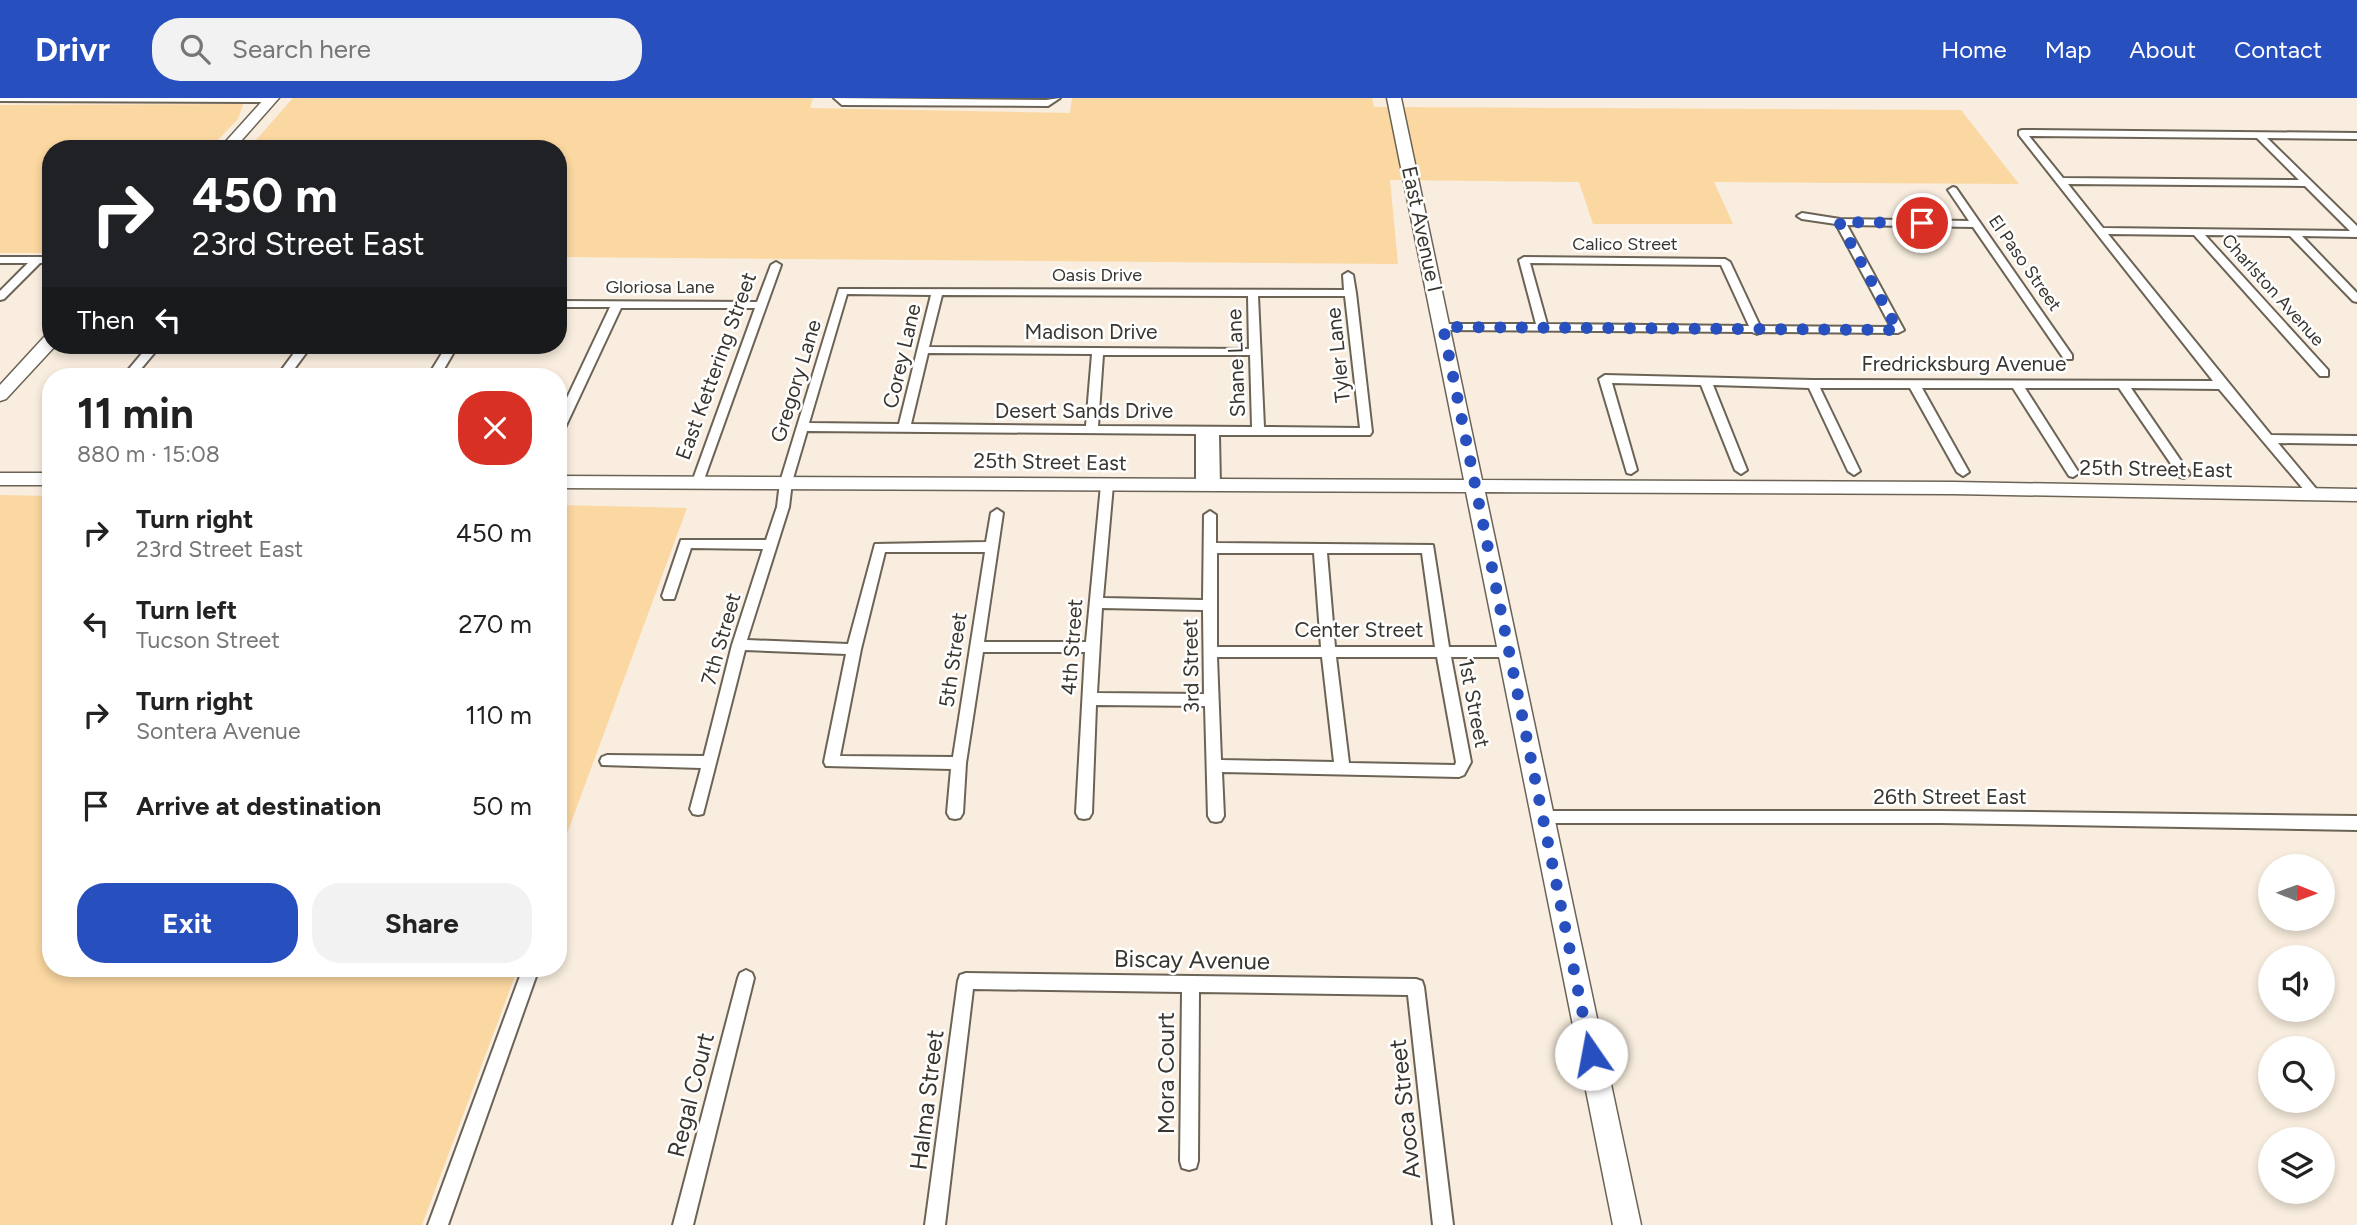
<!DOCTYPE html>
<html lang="en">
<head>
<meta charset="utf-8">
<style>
  :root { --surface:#fff; --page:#f2f2f2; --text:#222; --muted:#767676; --accent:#284fbe }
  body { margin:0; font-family:Figtree,sans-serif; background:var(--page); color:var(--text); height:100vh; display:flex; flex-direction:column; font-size:26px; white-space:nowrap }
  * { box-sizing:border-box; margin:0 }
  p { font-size:23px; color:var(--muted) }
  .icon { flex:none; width:38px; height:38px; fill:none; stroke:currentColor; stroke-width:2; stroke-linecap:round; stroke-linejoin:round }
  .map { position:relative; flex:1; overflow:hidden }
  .sheet { position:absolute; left:42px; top:270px; width:525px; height:609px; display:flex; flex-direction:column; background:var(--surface); border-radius:28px; box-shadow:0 4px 10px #0003 }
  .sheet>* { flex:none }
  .banner { position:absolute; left:42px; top:42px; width:525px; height:214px; border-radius:28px; box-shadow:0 4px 10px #0003; background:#202124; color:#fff; overflow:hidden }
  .needle { width:46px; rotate:91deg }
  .controls { position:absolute; left:2258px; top:756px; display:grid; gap:14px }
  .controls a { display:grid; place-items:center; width:77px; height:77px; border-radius:50%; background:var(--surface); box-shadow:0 4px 10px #0003; font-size:35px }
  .pin { position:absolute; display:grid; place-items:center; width:60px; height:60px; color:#fff; margin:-30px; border:4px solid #fff; border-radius:50%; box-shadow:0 2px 7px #0007 }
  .me { position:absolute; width:77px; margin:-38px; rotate:348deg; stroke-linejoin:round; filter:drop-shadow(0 0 5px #0008) }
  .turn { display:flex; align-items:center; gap:24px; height:147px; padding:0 35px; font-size:32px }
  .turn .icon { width:91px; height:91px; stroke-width:2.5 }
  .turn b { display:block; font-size:49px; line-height:60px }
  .then { display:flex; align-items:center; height:66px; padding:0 35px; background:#0003; gap:14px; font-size:26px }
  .round { display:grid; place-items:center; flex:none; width:74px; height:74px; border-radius:28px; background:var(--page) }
  .head { display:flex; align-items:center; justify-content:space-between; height:119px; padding:0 35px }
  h1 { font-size:42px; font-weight:700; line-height:52px }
  .cta { display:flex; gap:14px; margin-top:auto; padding:14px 35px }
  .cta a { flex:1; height:80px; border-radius:28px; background:var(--accent); color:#fff; font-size:28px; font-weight:700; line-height:80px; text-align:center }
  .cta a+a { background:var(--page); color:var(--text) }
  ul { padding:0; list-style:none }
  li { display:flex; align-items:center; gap:21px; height:91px; padding:0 35px }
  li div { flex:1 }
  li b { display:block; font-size:26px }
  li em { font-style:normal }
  header { display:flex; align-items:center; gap:42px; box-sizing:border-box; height:98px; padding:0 35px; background:var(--accent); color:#fff }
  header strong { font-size:33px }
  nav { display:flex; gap:38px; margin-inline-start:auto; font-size:24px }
  .search { width:490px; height:63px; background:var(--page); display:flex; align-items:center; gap:18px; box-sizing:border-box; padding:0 24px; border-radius:28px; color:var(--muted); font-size:26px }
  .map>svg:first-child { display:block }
  .green { fill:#fbd7a1 }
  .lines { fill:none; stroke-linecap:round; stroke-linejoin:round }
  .street-casing { stroke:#6b6355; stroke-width:4 }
  .secondary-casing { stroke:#6b6355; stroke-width:3 }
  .street { fill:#fff; fill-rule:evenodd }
  .secondary { fill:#fff; fill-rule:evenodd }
  .route { stroke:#284fbe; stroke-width:12; stroke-dasharray:0 21.6 }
  .labels { text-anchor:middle; stroke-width:5; stroke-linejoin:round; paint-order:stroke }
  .far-street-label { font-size:18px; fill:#39352f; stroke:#fff }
  .street-label { font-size:21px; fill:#39352f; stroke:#fff }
  .near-street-label { font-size:24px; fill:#39352f; stroke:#fff }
</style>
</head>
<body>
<header>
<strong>Drivr</strong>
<div class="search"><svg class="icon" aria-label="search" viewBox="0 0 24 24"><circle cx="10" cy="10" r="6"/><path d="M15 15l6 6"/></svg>Search here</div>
<nav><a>Home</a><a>Map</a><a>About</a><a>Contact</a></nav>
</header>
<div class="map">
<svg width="2357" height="1127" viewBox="0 0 2357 1127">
  <rect width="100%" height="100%" fill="#f8edde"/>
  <g class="green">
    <path d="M293,0H813L810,10L1070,15L1072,0H1372L1374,9L1961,12L2019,86L1714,84L1733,126H1593L1579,84L1390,82L1398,166L558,159V51H248Z"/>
    <path d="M243,6L238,21L209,51H51V155H0V7Z"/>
    <path d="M0,397L51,398V870H518L422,1127H0Z"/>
    <path d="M558,407L687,410L558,760Z"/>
  </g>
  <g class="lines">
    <defs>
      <g id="street">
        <path d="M0,0H276V1L272,4L0,3Z"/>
        <path d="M834,0L1046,2L1060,0L1048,8L842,7Z"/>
        <path d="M2022,32L2357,35V41L2267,40L2357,128V139L2302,138L2357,195V204L2353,203L2290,138L2205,137L2328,272V278H2320L2194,137L2108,136L2271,337L2357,338V346L2278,345L2318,393L2320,396L2318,399H2310L2219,291L2131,290L2190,376L2184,380L2180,379L2119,290H2025L2079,375L2073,379L2069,378L2013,290H1922L1969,374L1963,378L1957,374L1910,290H1820L1860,373L1854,377L1848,373L1809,290L1713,287L1747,372L1741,376L1735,372L1701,287L1612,285L1637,372L1631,376L1627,375L1599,281L1605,277L1813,282L2213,283L2019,37V33ZM2029,38L2257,40L2299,82L2063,80ZM2068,86L2305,88L2350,133L2103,130Z"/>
        <path d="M1953,89L1956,90L2072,257V261H2064L1973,129L1847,127L1904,232L1898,235L1762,234L1757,236L1752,234L1443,232L1437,229L1443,226H1536L1519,162L1524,159L1725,161L1730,164L1760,228L1891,229L1836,126L1802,121L1797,118L1802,115L1840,121L1969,123L1948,92ZM1530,165L1721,167L1749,228L1547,226Z"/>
        <path d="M0,159H51V165H40L4,201L0,202V193L28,165H0Z"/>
        <path d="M776,164L781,167L702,387H694L692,384L755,210H621L564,332L558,336V319L610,209H558V203L757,204L771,167Z"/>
        <path d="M1348,174L1353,177L1356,195L1372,334L1370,337H1219L1220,388L1214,392L1208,388L1202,392L1196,388V336L807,333L792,384L789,409L747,542L848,546L875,446L986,444L991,415L997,411L1003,415L984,544H1086L1101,387L1107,383L1113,387L1103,500L1203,502L1204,417L1210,413L1216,417V445L1433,447L1449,549H1508L1515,554L1508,559H1451L1471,664L1464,677L1459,679L1222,674L1224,718L1221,723L1216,724L1211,723L1208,718L1205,608L1096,607L1092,715L1089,720L1084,721L1079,720L1076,715L1085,554H983L966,665L963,715L960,720L955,721L950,720L947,715L951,671L826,668L824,664L846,556L745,552L703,716L698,717L693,716L690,711L701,670L602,667L600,663L602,659L607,657L704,658L732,547L763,451L691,450L674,501H664L662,498L681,442H766L777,409L780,384L839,191L1344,192L1343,177ZM847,196L931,197L899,326L809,325ZM942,197L1248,198L1249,251L929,249ZM1258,198H1345L1360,330L1264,329ZM928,255L1092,256L1086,328L911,326ZM1103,257H1250L1252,329L1098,328ZM885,454H985L953,659L840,658L861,551ZM1217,455H1314L1321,549H1217ZM1327,455H1422L1435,549H1335ZM1102,510L1203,512L1204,596L1097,595ZM1217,559H1322L1334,664L1221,662ZM1336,559H1437L1456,664L1455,667L1349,665Z"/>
        <path d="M149,247H161L135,278H123Z"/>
        <path d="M300,247H312L289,278H277Z"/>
        <path d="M447,247H458L440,278H428Z"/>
        <path d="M1543,713H1941L2357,718V732L1941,725H1543L1538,724L1535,719L1538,714Z"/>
        <path d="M523,870H539L448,1127H428Z"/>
        <path d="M746,872L752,875L754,880L693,1127H673L738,880L740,875Z"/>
        <path d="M966,875L1416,881L1422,883L1424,889L1453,1127H1433L1408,897L1199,894L1198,1063L1196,1070L1189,1072L1182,1070L1180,1063L1182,894L973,891L945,1127H925L958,883L960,877Z"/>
      </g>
      <g id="secondary">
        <path d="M265,0H279L234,51H219Z"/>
        <path d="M1387,0H1401L1482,382L1953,384L2357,391V403L1953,396L1485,394L1641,1127H1613L1466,394L558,390V378L1464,382Z"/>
        <path d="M51,237V247H56L6,301L0,303V287L45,238Z"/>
        <rect x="0" y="375" width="51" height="12"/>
      </g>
    </defs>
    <use href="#street" class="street-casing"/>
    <use href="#secondary" class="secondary-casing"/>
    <use href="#street" class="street"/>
    <use href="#secondary" class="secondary"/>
  </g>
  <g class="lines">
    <path class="route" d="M1591,956L1443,229L1898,232L1839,124L1922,125"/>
  </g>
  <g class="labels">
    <g class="far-street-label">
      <text x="1625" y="152">Calico Street</text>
      <text transform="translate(2025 165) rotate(55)" y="6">El Paso Street</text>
      <text x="1097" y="183">Oasis Drive</text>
      <text x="660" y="195">Gloriosa Lane</text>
      <text transform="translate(2273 192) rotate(48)" y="6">Charlston Avenue</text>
    </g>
    <g class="street-label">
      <text transform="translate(1422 131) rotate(78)" y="7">East Avenue I</text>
      <text x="1091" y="241">Madison Drive</text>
      <text transform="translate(1338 257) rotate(-96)" y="7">Tyler Lane</text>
      <text transform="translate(902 258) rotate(-77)" y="7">Corey Lane</text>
      <text transform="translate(1236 265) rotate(-92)" y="7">Shane Lane</text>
      <text x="1964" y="273">Fredricksburg Avenue</text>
      <text transform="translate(716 268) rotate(-70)" y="7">East Kettering Street</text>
      <text transform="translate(796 283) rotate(-73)" y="7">Gregory Lane</text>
      <text x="1084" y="320">Desert Sands Drive</text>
      <text transform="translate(1050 364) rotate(1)" y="7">25th Street East</text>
      <text transform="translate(2156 371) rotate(1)" y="7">25th Street East</text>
      <text x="1359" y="539">Center Street</text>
      <text transform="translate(721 541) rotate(-74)" y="7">7th Street</text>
      <text transform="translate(1072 549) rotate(-86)" y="7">4th Street</text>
      <text transform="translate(953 562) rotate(-82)" y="7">5th Street</text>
      <text transform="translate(1191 568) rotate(-91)" y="7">3rd Street</text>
      <text transform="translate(1474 605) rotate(79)" y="7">1st Street</text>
      <text x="1950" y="706">26th Street East</text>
    </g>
    <g class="near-street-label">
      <text transform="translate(1192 862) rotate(1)" y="8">Biscay Avenue</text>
      <text transform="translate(1166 975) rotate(-90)" y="8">Mora Court</text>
      <text transform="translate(691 997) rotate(-76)" y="8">Regal Court</text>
      <text transform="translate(927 1002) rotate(-83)" y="8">Halma Street</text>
      <text transform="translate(1405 1011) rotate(-96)" y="8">Avoca Street</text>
    </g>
  </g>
</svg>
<div class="controls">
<a><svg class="needle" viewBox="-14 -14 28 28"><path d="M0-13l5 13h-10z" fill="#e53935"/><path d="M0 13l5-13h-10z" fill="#767676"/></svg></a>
<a><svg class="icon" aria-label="sound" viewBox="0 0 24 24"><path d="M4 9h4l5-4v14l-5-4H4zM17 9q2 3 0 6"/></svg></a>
<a><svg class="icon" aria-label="search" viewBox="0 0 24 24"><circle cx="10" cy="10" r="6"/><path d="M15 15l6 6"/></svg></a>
<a><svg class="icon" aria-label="layers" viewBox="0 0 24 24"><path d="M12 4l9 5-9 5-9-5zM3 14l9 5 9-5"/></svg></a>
</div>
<div class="pin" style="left:1922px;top:125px;background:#d93025"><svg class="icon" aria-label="arrive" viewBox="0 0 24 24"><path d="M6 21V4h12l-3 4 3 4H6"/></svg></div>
<svg class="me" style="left:1591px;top:956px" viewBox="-20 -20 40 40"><circle r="19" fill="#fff"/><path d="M0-13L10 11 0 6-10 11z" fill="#284fbe"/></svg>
<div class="banner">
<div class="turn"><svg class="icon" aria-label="right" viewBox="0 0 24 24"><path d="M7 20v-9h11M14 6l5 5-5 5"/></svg><div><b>450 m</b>23rd Street East</div></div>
<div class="then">Then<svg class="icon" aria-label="left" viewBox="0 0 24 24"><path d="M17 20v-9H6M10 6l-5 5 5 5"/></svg></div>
</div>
<section class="sheet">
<div class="head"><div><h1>11 min</h1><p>880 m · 15:08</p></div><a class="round" style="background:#d93025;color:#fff"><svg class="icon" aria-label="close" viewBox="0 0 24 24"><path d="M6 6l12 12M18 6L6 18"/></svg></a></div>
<ul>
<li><svg class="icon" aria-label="right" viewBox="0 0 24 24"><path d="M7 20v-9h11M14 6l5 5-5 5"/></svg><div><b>Turn right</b><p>23rd Street East</p></div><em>450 m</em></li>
<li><svg class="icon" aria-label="left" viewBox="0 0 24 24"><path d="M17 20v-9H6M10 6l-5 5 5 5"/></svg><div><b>Turn left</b><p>Tucson Street</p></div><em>270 m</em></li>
<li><svg class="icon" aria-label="right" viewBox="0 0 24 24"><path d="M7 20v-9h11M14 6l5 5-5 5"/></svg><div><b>Turn right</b><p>Sontera Avenue</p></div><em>110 m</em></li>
<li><svg class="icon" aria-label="arrive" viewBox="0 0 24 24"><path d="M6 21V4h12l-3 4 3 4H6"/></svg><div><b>Arrive at destination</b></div><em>50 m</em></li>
</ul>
<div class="cta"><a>Exit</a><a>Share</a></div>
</section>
</div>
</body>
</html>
